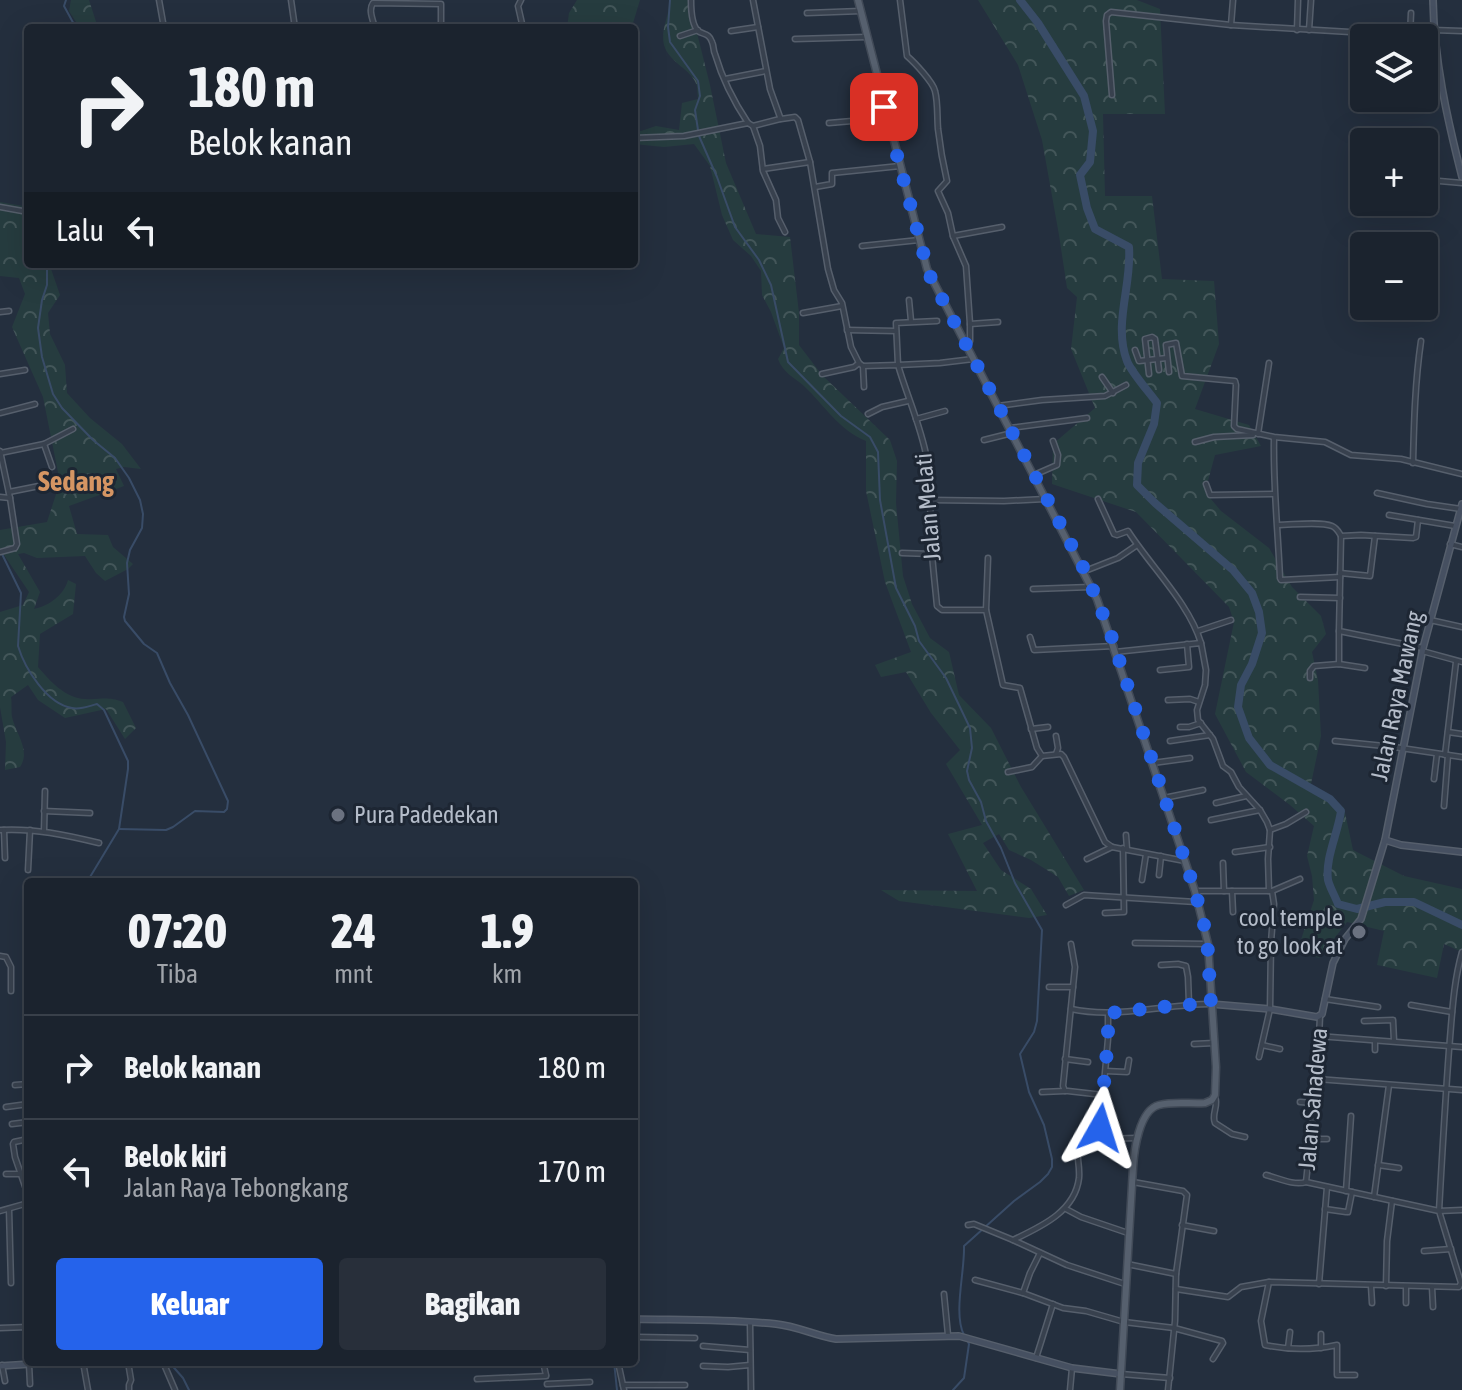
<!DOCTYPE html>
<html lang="id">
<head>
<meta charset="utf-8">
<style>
  :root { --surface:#1b232e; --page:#282f3a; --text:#f1f3f6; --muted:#a0a4aa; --line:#39404a; --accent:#2563eb }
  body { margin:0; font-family:"Asap Condensed",sans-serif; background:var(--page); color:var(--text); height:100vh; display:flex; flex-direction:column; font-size:30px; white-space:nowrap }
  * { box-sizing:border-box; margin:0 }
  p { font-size:26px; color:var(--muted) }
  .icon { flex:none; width:44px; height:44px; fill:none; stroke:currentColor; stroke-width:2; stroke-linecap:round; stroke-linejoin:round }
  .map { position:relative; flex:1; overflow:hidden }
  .sheet { position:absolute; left:24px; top:878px; width:614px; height:488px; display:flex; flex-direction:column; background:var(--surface); border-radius:8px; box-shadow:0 8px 32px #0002,0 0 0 2px var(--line) }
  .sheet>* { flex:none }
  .top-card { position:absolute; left:24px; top:24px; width:614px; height:244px; border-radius:8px; box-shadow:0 8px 32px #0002,0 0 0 2px var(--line); background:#1b232e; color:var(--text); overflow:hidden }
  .fabs { position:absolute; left:1350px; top:24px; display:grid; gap:16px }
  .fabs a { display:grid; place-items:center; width:88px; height:88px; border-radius:8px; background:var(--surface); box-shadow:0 8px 32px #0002,0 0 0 2px var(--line); font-size:40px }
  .pin { position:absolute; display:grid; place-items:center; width:68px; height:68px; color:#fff; margin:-34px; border-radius:16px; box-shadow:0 4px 12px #0006 }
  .me { position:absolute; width:88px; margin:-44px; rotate:6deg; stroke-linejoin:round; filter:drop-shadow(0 0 6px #0008) }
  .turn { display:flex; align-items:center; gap:28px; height:168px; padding:0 32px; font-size:36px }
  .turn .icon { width:104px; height:104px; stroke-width:2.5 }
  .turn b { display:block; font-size:56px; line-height:68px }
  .then { display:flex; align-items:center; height:76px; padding:0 32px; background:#0003; gap:16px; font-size:30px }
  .eta { display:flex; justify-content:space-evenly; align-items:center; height:136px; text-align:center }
  .eta b { font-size:48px; font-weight:800; line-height:56px }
  .cta { display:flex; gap:16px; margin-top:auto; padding:16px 32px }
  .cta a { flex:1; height:92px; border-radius:8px; background:var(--accent); color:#fff; font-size:32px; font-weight:800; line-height:92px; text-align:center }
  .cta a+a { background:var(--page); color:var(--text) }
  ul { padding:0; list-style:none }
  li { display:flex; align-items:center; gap:24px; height:104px; padding:0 32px; border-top:2px solid var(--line) }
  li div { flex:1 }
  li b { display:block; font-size:30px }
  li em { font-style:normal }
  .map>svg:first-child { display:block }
  .forest { fill:url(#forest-crowns) }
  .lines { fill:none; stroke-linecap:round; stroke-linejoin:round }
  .stream { stroke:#394c67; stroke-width:2 }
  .river { stroke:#394c67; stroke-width:8 }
  .minor-casing { stroke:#565f6c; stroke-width:7 }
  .secondary-casing { stroke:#565f6c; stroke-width:8 }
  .primary-casing { stroke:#414a57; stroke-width:9 }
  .minor { stroke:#38414e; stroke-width:4 }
  .secondary { stroke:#465061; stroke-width:5 }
  .primary { stroke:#56606e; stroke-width:6 }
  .route { stroke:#2563eb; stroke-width:14; stroke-dasharray:0 25.2 }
  .worship-dot { fill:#6b7280; stroke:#1d2633; stroke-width:3 }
  .labels { text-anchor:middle; stroke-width:6; stroke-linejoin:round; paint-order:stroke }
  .street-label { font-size:24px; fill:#b4bcc9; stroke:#1d2633 }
  .poi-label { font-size:24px; fill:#b4bcc9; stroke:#1d2633; text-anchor:start }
  .quarter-label { font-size:28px; font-weight:bold; fill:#d59563; stroke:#1d2633 }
</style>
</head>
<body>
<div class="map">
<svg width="1462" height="1390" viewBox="0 0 1462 1390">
  <defs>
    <pattern id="forest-crowns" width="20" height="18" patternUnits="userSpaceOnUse" patternTransform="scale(2)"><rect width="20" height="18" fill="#263c3f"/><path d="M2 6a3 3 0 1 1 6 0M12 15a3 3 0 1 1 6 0" fill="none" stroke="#435659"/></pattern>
  </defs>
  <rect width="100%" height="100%" fill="#242f3e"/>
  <g class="forest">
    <path d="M71,0H89L98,28H80L69,11Z"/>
    <path d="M577,0H640L633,23V28H567L569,13Z"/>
    <path d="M669,0H692L695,25L710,85L726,163L756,234L790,237L799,313V345L822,375L890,440L897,461L896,503L903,576L912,604L930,638L949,652L959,695L991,728L1021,787L1084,890L1069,896L1058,877L1031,860L1009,850L999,834L983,843L1001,870L1031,889L1047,915L1029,918L899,901L881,890L977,891L948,834L982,825L946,764L960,750L931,713L906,672L881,677L875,665L911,652L885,582L866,491V441C839,430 824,405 804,386C794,377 783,373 778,359L784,348L771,312L762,295L761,271L751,256L733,240L722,215L710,166L694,144L664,147L634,144V130L641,131L656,126L679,130L682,103L698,99C698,98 697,87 697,86C692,69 669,63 664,45C660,29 670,16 669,0Z"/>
    <path d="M978,0H1137L1160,9L1165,114H1103L1105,196H1152L1162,279L1214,281L1219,344L1195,409L1249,425L1261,446L1215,455L1205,492L1221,511L1269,548L1292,587L1321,616L1326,634L1312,652L1318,680L1321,736L1311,784L1344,808L1353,850L1404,876L1462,889V952L1444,944L1437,978L1377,965L1384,931L1347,922L1319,958L1297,952L1314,900L1312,876L1307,856L1314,826L1290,805L1246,772L1215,714L1234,622L1229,607L1136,512L1052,484L1053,444L1095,408L1071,349L1077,297L1067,288L1059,235L1042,140L1018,65Z"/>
    <path d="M28,196V264H54L51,269L60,295L48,313L50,334L65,365L67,393L90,418L122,444L141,469L124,467L116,469L124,486L69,506L77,534L108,535L113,547L133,564L128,569L105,581L96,573L85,556L37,558L24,553L18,554L40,592L34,609C49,606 64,595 68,580L76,584L73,614L40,634L38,667C50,681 65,698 85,699C102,700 106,696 123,702L136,728L125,739L106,709L65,718L38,700L28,685L11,697C12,703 11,711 12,717C16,734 31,751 20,767L5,770L6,742L0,707V612L23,605L29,592L0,549V530L47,522L60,482L43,397L12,327L25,294L19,278L0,276V202L23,206Z"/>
  </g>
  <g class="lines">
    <g class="stream">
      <path d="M66,0L64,6L76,28"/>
      <path d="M670,0L668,27L670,42L698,81L700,96L695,110L698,130"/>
      <path d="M699,136L717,177L735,227L759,260L771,285L788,362L841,416L870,437L878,452L880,500L896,588L915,626L919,641L946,678L970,728L972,748L967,771L969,780L981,802L986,821L1001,848L1015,883L1042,930L1037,1021L1034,1032L1020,1054L1029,1092L1044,1125L1052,1159V1167L1048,1174L1040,1182L1014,1201L964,1246C965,1271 953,1314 964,1335"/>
      <path d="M47,264V285L42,300L38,328L42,357L53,394L62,408L93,440L115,458L129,478L140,500L143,514L142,528L130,550L127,563L129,594L124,617L125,621L144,644L157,653L170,683L188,715L228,801L227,809L224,812L195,811L173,827L166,830L119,829"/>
      <path d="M1,552L21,593L18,646C25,669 47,704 72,708C80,710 89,706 97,704L104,710L128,761V769L119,829L87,882"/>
      <path d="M169,1362L183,1378L189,1390"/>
      <path d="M614,1362L617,1390"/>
      <path d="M953,1390L964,1378L969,1344L967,1340"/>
    </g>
    <path class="river" d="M1020,0L1038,23L1084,96L1093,131L1090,162L1080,175L1087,208L1095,229L1129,247C1132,286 1113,323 1127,361C1131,372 1149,392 1157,403L1154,424L1138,463L1137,485L1155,503L1233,570L1252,593L1259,612L1262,633L1252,664L1241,685L1238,707L1249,738L1270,765L1330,799L1341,811C1338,833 1325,858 1328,880C1330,888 1335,896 1338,904L1357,909L1385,902H1414L1462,925"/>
    <defs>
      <g id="minor">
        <path d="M159,0L164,28"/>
        <path d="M291,0L295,28"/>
        <path d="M521,0L518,6L523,28"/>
        <path d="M691,0C691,8 692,25 698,31C704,35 709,33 712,42C714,46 713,50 715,54C722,78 734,102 748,123"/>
        <path d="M753,0L770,89L780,117L781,119L795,117L798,120L810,162L828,269L834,290L842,303L851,347L859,363L863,366L898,365C907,396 921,426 927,459C931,485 930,512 931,538C932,561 935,584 937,606L942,610H986L1003,685L1020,688L1037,748L1042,756L1061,754L1064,757L1105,842L1112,847L1185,861"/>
        <path d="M900,0L907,56C914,62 933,82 935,91C938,102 937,117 938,129C940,147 943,164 947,181L938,191L948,213L953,236L966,266L970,324V341L966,346"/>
        <path d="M807,13L861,11"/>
        <path d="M1231,25L1233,0"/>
        <path d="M375,28C373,20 368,10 373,3L441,4V28"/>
        <path d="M1297,30L1298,0"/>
        <path d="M1309,30L1311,0"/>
        <path d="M1433,30L1462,31"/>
        <path d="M731,31L758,27"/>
        <path d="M680,36L698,30"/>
        <path d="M1410,36L1411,13"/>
        <path d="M795,39L867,37"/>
        <path d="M725,79L766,71"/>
        <path d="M1424,86L1441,85"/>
        <path d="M1112,95L1106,21L1107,15L1111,12L1231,25L1434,37"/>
        <path d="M829,123L887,118"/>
        <path d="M753,126L760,146L763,171L776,200L778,218L785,232"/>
        <path d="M634,138L684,136L748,123L753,126L780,119"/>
        <path d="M763,169L810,162"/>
        <path d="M1428,180L1462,183"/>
        <path d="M815,187L832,184V173L900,166"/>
        <path d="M0,207L28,212"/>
        <path d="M953,236L1002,227"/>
        <path d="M862,246L919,240"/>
        <path d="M909,300L911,321"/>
        <path d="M0,312L9,311"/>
        <path d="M803,313L842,306"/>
        <path d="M937,321L896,323L898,365L940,363L973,359"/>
        <path d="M970,324L998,322"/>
        <path d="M847,330L896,331"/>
        <path d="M1135,350L1139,361L1167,358"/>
        <path d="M863,366L864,387"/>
        <path d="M1169,372L1166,345L1176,343L1182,376L1235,381L1236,385L1234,426L1237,429L1274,437L1325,442L1351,455L1401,459L1462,474"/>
        <path d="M0,374L25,370"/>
        <path d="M822,374L854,367L859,363"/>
        <path d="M1149,374L1145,339L1152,337L1155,339L1159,370"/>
        <path d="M1102,377L1113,393"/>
        <path d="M998,406L1042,400L1105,396L1126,385"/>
        <path d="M0,413L35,404"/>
        <path d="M868,414L882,407L908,401"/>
        <path d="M916,419L945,411"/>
        <path d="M1010,428L1087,418"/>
        <path d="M1258,434L1269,363"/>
        <path d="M1274,439C1273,485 1278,532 1280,578L1281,580L1340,577"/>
        <path d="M984,440L1012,433"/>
        <path d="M1195,442L1214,437L1253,435"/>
        <path d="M44,444L52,467"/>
        <path d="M0,451L10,498L17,544L15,548L0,552"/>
        <path d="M0,453L44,444L73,429"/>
        <path d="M1413,463C1414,422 1415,382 1421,341"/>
        <path d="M1034,475L1057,465L1058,455L1053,441"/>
        <path d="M1206,484L1210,495L1274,494"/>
        <path d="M9,492L39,486"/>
        <path d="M1377,493L1427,504L1461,509"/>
        <path d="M0,497L10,498"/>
        <path d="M1098,499L1114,534L1117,535L1128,531C1151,567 1189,603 1201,643"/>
        <path d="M931,500L1004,501L1045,499"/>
        <path d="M1389,515L1455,526"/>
        <path d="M1278,525C1292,525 1320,521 1332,526C1337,528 1338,531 1341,536L1339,631L1423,648"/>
        <path d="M1341,536L1361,535L1413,538L1416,537L1418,520"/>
        <path d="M1450,544L1462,547"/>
        <path d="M902,553L931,554"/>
        <path d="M1085,571L1118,558L1137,545"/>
        <path d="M1340,573L1370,576L1375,536"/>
        <path d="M1033,589L1091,587"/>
        <path d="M1300,597L1340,598"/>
        <path d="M986,610L988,558"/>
        <path d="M1430,620L1462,627"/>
        <path d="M1198,631L1231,620"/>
        <path d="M1339,631V664"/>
        <path d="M1030,637L1034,650L1114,646"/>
        <path d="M1422,651L1462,662"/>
        <path d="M1115,652L1201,643L1206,670L1205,685L1197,710L1198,720L1213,739L1223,766L1231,772L1239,787L1260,810L1267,822L1270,830L1268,859L1269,891"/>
        <path d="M1160,670L1189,667L1187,644"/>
        <path d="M1310,678V671L1314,666L1339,664L1365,668"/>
        <path d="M1168,700L1190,699L1199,702"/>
        <path d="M1180,727H1189L1201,723"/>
        <path d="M1031,729L1048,727"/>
        <path d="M1448,732L1462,734"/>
        <path d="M1056,736L1058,748L1056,754"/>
        <path d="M1170,741L1210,735"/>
        <path d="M1335,741L1394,747L1462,757"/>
        <path d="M1445,755L1456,662"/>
        <path d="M1153,763L1190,758"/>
        <path d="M1008,772L1032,767L1042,756"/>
        <path d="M1434,779L1437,754"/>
        <path d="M1164,798L1203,790"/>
        <path d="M1216,803L1246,796"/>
        <path d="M1444,806L1448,755"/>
        <path d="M44,811L90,813"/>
        <path d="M1211,820L1260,810"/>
        <path d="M0,830C34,828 66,835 99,843"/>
        <path d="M4,830L5,858"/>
        <path d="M1270,830L1286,824L1306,812"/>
        <path d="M44,831L45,791"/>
        <path d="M1126,835L1127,849"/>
        <path d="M1235,852L1270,847"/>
        <path d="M1087,859L1112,847"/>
        <path d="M1223,863L1224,891"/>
        <path d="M28,870L30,830"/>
        <path d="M1159,875L1161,856"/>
        <path d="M1142,880L1146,854"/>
        <path d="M1195,891H1272L1300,879"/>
        <path d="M1232,891L1233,912"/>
        <path d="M1066,905L1084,895L1196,902"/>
        <path d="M1105,913L1124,912L1123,848"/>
        <path d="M1135,943L1208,944"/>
        <path d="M1071,944L1075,967L1063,1086L1065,1091H1068L1103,1095"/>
        <path d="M1462,952C1453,984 1452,1017 1449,1050C1445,1104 1442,1157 1439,1211L1462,1210"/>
        <path d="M0,956L6,957L11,967V991"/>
        <path d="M1161,965L1178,964L1186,966L1188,977L1189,1004"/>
        <path d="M1049,987H1073"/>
        <path d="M1325,999L1378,1007"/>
        <path d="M1411,1005L1452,1012"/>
        <path d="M1071,1009C1118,1019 1164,1004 1211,1004"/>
        <path d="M1364,1021L1393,1020L1394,1041"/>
        <path d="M1318,1036L1462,1047"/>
        <path d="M1375,1041V1050"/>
        <path d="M1194,1044L1214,1043"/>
        <path d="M1262,1045L1280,1049"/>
        <path d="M1259,1057L1270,1009L1271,942L1274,904L1272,891"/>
        <path d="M1065,1059L1088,1062"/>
        <path d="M1106,1071L1127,1072L1129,1060"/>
        <path d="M1317,1079L1462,1090"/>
        <path d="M15,1085L28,1084"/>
        <path d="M1042,1092L1065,1091"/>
        <path d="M1215,1097C1219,1106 1211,1114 1215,1123L1232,1134L1245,1137"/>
        <path d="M1300,1102L1314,1103"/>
        <path d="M6,1107L28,1104"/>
        <path d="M12,1124L28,1122"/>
        <path d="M28,1139L14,1142L13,1144L15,1157L28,1195"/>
        <path d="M1101,1139L1100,1128L1108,1039V1013"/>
        <path d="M1310,1139H1327"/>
        <path d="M1378,1165L1399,1168"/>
        <path d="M6,1174H20"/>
        <path d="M1266,1175C1278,1178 1294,1186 1306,1182L1439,1211L1461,1283L1459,1287L1269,1282L1261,1321L1265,1345C1288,1350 1313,1350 1337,1345V1375H1355"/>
        <path d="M1133,1182L1183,1191L1187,1195L1176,1274L1175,1321L1168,1390"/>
        <path d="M1306,1182L1317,1079L1320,1016"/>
        <path d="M1346,1191L1351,1116"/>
        <path d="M1374,1197L1389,1085"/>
        <path d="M9,1209L11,1283"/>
        <path d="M1066,1209L1081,1217L1128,1233"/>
        <path d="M1325,1209L1346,1212"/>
        <path d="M0,1211L28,1203"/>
        <path d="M1348,1212L1352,1192"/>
        <path d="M968,1225L974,1224L1013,1240"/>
        <path d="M1182,1225L1214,1231"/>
        <path d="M1424,1251L1451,1249"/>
        <path d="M1127,1264L1176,1274"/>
        <path d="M975,1280L1023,1293L1063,1308L1086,1311L1124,1322L1174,1328L1222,1341L1223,1343L1213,1359"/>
        <path d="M1125,1284L1067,1265L1013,1240C1040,1227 1075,1212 1079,1178C1080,1167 1077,1157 1077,1147L1096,1142L1101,1139L1137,1138"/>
        <path d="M1319,1284L1327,1187"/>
        <path d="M1371,1286L1372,1303"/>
        <path d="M1386,1286L1387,1241L1392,1201"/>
        <path d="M1406,1287V1303"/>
        <path d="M1432,1287L1433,1307"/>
        <path d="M1176,1289L1228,1297L1241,1287L1269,1282"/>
        <path d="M1023,1293L1030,1273L1040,1253"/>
        <path d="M944,1294L948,1335"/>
        <path d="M750,1323L751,1390"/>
        <path d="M0,1328L28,1327"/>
        <path d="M637,1337L695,1338"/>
        <path d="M703,1346L750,1350"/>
        <path d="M1288,1348L1290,1332"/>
        <path d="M1321,1348V1334"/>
        <path d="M1036,1358L1053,1304"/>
        <path d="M83,1362L88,1390"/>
        <path d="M128,1362L131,1380L129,1385V1390"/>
        <path d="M163,1362L175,1390"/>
        <path d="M194,1362L198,1364L206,1362"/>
        <path d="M543,1362L546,1375"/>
        <path d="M618,1362L624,1390"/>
        <path d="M634,1362L636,1360L637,1319"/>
        <path d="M29,1364L30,1384"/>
        <path d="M2,1365L5,1381"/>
        <path d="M703,1366L728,1367L750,1365"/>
        <path d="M1121,1374L1170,1378"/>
        <path d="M477,1379L546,1376"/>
        <path d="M547,1384L590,1382"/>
        <path d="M623,1385H685"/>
        <path d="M1070,1390L1072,1368"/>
      </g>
      <g id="secondary">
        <path d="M1433,0C1434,60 1447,118 1462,177"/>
        <path d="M1385,840L1401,845L1462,852"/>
        <path d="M1211,1004L1270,1009L1317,1017L1322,1014L1333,963L1345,939L1361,919L1385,840L1423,648L1462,504"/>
        <path d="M634,1319C681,1320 729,1319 776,1324C797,1326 816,1336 836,1339L959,1336L1072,1368L1121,1374"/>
        <path d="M0,1366L61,1362"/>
      </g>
      <path id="primary" d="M858,0L927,269L1097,599L1195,891L1208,944L1216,1067L1215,1095L1212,1100L1205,1103C1190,1104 1174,1101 1159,1105C1139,1110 1134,1151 1133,1168L1120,1390"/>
    </defs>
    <use href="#minor" class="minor-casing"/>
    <use href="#secondary" class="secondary-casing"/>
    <use href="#primary" class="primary-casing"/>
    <use href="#minor" class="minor"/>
    <use href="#secondary" class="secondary"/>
    <use href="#primary" class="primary"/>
  </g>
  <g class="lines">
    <path class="route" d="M884,107L929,274L1085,571L1109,629L1195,891L1207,936L1211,1004C1176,1004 1142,1010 1108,1013V1039L1100,1128"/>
  </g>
  <g class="worship-dot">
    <circle cx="338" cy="815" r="8"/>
    <circle cx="1359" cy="932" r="8"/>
  </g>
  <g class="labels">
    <g class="street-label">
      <text transform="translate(928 507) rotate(-95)" y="8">Jalan Melati</text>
      <text transform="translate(1397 696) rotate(-78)" y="8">Jalan Raya Mawang</text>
      <text transform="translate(1313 1099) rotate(-85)" y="8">Jalan Sahadewa</text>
    </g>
    <g class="poi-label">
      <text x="354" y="823">Pura Padedekan</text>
      <text x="1343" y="926" text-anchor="end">cool temple<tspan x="1343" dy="28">to go look at</tspan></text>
    </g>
    <g class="quarter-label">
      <text x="76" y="491">Sedang</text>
    </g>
  </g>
</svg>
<div class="fabs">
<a><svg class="icon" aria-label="layers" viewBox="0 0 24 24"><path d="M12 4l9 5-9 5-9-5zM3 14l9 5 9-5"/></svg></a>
<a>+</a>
<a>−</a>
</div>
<div class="pin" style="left:884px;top:107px;background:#d93025"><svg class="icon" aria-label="arrive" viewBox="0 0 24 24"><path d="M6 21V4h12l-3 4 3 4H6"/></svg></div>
<svg class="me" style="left:1100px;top:1128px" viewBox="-20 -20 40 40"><path d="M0-17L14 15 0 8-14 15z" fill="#2563eb" stroke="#fff" stroke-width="4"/></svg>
<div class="top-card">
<div class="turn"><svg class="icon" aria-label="right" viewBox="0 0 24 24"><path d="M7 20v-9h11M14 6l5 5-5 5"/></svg><div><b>180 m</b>Belok kanan</div></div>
<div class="then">Lalu<svg class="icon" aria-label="left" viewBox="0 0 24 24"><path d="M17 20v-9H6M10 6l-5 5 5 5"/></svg></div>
</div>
<section class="sheet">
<div class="eta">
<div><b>07:20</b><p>Tiba</p></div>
<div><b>24</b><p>mnt</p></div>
<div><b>1.9</b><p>km</p></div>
</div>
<ul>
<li><svg class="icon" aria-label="right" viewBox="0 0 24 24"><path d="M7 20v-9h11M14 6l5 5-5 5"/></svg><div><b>Belok kanan</b></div><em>180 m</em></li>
<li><svg class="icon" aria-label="left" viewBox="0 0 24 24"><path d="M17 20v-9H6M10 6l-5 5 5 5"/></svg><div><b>Belok kiri</b><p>Jalan Raya Tebongkang</p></div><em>170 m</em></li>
</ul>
<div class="cta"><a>Keluar</a><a>Bagikan</a></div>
</section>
</div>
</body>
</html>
